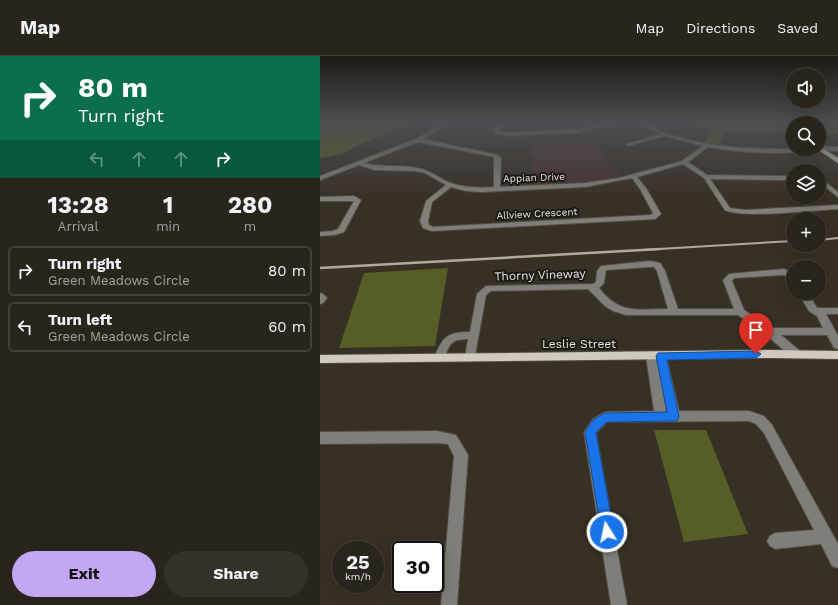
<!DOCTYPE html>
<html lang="en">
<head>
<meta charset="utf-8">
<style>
  :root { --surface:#29241c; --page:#353029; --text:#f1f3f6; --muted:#a5a4a3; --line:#45413b; --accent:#c3a7f2 }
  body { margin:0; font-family:"Work Sans",sans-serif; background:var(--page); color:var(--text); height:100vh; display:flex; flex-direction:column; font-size:15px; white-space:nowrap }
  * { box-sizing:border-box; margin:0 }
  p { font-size:13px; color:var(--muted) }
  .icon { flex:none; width:22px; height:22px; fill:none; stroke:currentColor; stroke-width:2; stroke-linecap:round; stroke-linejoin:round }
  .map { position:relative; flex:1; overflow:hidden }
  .panel { display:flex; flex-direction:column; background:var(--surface); width:320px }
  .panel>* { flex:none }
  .banner { background:#0b6e4f; color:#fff; overflow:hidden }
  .fabs { position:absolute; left:466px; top:12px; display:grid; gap:8px }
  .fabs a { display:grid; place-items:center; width:40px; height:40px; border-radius:50%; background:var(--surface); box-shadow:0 4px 16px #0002,0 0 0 1px var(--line); font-size:20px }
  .speed { position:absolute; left:12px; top:485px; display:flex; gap:8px; font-size:20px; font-weight:700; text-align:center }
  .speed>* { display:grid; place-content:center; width:52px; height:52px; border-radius:50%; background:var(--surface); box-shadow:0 4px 16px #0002,0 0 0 1px var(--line); line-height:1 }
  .speed small { font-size:10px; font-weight:400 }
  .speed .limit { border:2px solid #111; border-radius:6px; background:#fff; color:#111 }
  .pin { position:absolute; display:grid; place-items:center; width:34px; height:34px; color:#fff; margin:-41px -17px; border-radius:50% 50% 50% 0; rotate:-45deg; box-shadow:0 0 4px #0007 }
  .pin .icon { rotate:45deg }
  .me { position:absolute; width:44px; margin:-22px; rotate:350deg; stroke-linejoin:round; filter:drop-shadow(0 0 3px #0008) }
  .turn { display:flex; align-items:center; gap:14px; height:84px; padding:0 12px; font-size:18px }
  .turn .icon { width:52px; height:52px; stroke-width:2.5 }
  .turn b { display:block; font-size:28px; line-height:34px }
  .lanes { display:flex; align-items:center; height:38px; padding:0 12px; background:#0003; justify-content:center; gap:20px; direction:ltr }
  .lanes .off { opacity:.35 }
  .eta { display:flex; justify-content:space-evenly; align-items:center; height:68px; text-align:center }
  .eta b { font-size:24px; font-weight:700; line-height:28px }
  .button { display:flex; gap:8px; margin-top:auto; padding:8px 12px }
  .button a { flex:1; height:46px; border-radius:24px; background:var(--accent); color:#111; font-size:16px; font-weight:700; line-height:46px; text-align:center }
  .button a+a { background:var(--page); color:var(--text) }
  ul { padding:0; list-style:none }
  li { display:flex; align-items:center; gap:12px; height:50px; margin:0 8px 6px; padding:0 4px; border:2px solid var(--line); border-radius:6px }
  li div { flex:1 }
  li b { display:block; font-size:15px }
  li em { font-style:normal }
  header { display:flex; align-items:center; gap:24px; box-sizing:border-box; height:56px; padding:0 20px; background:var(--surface); border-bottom:1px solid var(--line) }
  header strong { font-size:19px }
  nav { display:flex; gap:22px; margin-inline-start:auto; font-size:14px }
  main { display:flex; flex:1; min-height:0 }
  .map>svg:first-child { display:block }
  .education { fill:#473231 }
  .green { fill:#565d25 }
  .forest { fill:#575e1f }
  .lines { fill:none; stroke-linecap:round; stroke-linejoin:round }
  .minor-casing { stroke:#544d43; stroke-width:2 }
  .major-casing { stroke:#544d43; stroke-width:2 }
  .minor { fill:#7f7e78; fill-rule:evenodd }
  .major { fill:#cecabe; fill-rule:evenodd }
  .rail-far1 { stroke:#afa9a1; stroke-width:2 }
  .rail { stroke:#afa9a1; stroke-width:2.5 }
  .route { fill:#1a73e8; stroke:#114b97 }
  .labels { text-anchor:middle; stroke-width:4; stroke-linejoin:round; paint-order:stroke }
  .far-street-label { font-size:10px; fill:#ede8e2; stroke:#1c1814 }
  .street-label { font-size:12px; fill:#ede8e2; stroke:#1c1814 }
</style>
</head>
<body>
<header>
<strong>Map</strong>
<nav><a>Map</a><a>Directions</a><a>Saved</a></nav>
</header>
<main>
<section class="panel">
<div class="banner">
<div class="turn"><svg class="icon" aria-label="right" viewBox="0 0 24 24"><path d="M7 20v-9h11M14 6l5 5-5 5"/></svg><div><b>80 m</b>Turn right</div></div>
<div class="lanes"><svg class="icon off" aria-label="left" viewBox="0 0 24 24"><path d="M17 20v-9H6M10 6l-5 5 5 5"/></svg><svg class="icon off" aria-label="ahead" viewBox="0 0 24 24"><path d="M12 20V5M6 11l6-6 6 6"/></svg><svg class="icon off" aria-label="ahead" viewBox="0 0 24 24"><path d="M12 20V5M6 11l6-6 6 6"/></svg><svg class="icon" aria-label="right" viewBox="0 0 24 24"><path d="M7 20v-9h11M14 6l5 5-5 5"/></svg></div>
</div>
<div class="eta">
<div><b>13:28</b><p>Arrival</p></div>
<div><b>1</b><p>min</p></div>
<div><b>280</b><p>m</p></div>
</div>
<ul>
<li><svg class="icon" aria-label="right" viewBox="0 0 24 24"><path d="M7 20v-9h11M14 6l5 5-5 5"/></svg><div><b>Turn right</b><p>Green Meadows Circle</p></div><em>80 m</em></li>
<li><svg class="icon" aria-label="left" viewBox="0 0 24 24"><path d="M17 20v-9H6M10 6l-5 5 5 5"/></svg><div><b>Turn left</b><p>Green Meadows Circle</p></div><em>60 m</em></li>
</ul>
<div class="button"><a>Exit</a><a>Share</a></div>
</section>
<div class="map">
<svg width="518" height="549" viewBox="0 0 518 549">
  <rect width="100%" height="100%" fill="#373025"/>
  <path class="education" d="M277,86L289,109L304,120L267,126L214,129L210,89Z"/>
  <g class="green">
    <path d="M364,66H458L473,77L406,74L400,88L385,87L390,72Z"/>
    <path d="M476,66H518V78H499V67Z"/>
    <path d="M128,212L115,290L19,292L44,217Z"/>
    <path d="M334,374H386L428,478L364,486Z"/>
  </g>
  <g class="forest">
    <path d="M0,66H95L37,90L22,98L0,102Z"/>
    <path d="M364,66H435L449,76L412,75Z"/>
  </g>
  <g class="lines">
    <defs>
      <g id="minor">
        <path d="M126,66H132L103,83L178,99L181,102L180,131L265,127L299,122L362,105L383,90L345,80L307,90V88L340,78L319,66C327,66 331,70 339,74C350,79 362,82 374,85C415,94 457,93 499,93V90L518,91V95C505,94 494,96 481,96C451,98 419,97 388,91L368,106L387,119L473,120V124L390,123L410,152L425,154L518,149V153C496,154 421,163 405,154L384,122L363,108L317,121L326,132L341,158L335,163L112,175L103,172L100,165L106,145L126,129L105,117L95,115L54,114L39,109L0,124V120L96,83ZM98,86L174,101V131C160,132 147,132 134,128C120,124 111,114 97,112C79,108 61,112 44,107ZM312,122L320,133L333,157L330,159L113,171L109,169L108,165L112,146L131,131L146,135L161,136L265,131Z"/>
        <path d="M183,66H188L180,74V76H188L257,73L292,66H304L257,77L188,80L176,78L174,74Z"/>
        <path d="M499,121L518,136V141L499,126Z"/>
        <path d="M34,140L41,144L24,176L14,179L0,180V176L13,175L18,173L34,145H0V141Z"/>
        <path d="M330,205L340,207L345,215L358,253H414L403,224L409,218L464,213L473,217V223L463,219L414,222L412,225L424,254L452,272H503L497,260L489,255L478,237H488L497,252H518V258H506L518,280V293L514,292L507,279H461L480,295L481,298L480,301H472L446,279L418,259H306L293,255L285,250L268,233L171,235L166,239L154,305H146L145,302L148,283C127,284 131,289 123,305H115L114,302C123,281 126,276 150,276L157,238L166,230L273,228L276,226L277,215L281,210ZM330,211H334L337,215L348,253C317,253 300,259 279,232L284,227L286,214Z"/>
        <path d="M0,237L3,238L7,242L3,247L0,248Z"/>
        <path d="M331,296L336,299L341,296L345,297L346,300L359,355H429L444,360L452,369L518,488V512L512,510L501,488L455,493L450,490L447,485L450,480L455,477L494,474L444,377L436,368L429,365L287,366L276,377L307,549H291L264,376L273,363L285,356L334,355L326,300L327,297ZM341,325L347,355H346Z"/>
        <path d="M117,375L136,379L148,399L137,549H121L134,400L128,388L117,387L0,388V376Z"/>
      </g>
      <g id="major">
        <path d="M461,66H467L473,72V76Z"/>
        <path d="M499,90L518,102V107L497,93H499Z"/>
        <path d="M452,294L518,295V303L452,302L0,307V299Z"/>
      </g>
    </defs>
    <use href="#minor" class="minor-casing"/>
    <use href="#major" class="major-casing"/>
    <use href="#minor" class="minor"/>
    <use href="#major" class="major"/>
    <g class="rail-far1">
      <path d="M499,184L518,182"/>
      <path d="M322,194L473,185"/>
    </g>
    <path class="rail" d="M0,212L340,193"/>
  </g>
  <linearGradient id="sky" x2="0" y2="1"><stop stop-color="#1e1a14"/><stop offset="0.46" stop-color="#4d4e51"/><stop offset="1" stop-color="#4d4e51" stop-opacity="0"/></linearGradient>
  <rect width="518" height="143" fill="url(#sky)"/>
  <path class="route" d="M436,295L441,298L436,302L347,304L359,360L358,364L354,365L287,366L281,371L276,377L294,476L292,481L287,483L282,481L265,376L273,364L285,357L347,356L336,300L338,297Z"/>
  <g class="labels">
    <g class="far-street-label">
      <text transform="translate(214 121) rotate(-2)" y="4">Appian Drive</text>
      <text transform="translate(217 157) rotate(-3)" y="4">Allview Crescent</text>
    </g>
    <g class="street-label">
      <text transform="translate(220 219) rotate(-2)" y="4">Thorny Vineway</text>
      <text x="259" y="292">Leslie Street</text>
    </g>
  </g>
</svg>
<div class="fabs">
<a><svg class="icon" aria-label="sound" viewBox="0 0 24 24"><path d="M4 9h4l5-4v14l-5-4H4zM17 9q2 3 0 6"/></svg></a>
<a><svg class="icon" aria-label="search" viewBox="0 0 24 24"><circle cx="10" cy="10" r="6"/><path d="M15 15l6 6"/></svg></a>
<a><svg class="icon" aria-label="layers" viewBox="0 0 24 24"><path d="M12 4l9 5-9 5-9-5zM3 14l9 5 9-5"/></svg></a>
<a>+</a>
<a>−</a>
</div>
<div class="speed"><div>25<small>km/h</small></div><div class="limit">30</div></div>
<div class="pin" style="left:436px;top:298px;background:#d93025"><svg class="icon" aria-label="arrive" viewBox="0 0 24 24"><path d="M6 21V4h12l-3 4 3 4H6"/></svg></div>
<svg class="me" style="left:287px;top:476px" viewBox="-20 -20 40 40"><circle r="17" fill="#1a73e8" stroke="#fff" stroke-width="3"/><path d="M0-11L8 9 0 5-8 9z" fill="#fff"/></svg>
</div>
</main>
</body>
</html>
